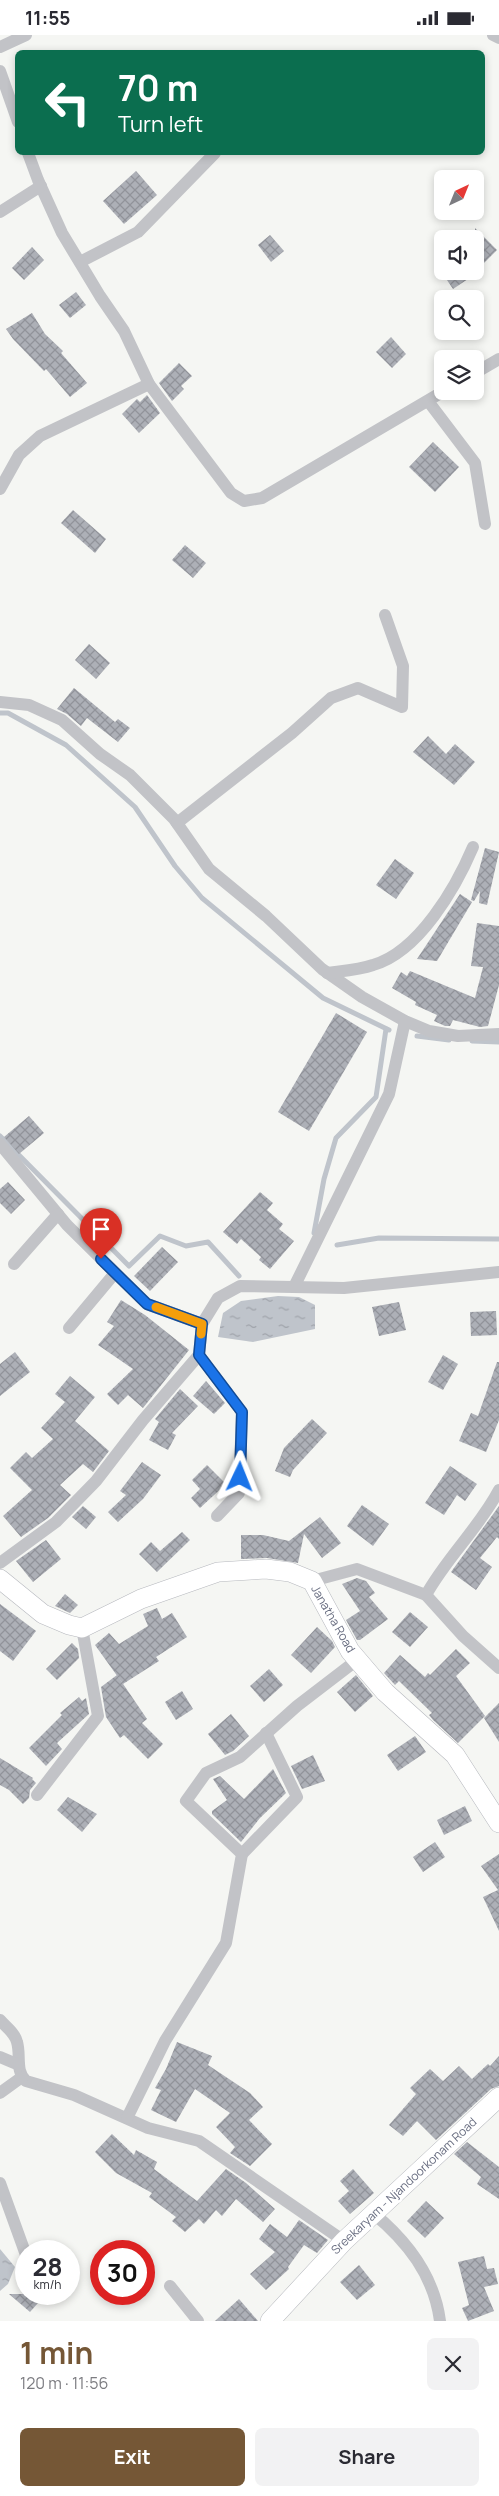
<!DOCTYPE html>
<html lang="en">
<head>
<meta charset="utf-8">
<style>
  :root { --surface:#fff; --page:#f2f2f3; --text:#2b2b33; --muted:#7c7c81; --accent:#755736 }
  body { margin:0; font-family:Manrope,sans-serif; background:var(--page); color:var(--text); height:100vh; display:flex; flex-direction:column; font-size:19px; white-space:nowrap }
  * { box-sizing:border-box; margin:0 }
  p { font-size:16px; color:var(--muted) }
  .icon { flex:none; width:28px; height:28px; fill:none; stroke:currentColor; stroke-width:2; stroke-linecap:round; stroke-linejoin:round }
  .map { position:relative; height:2286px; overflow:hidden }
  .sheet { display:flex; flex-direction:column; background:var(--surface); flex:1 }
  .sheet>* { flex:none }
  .hud { position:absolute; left:15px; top:15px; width:470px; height:105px; border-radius:8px; box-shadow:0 2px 8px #0003; background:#0b6e4f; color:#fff; overflow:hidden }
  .needle { width:32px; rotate:43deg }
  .controls { position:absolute; left:434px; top:135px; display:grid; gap:10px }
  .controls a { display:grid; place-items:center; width:50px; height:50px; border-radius:8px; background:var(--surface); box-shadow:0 2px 8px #0003; font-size:25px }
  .speed { position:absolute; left:15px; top:2205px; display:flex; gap:10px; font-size:25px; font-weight:700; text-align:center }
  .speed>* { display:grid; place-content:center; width:65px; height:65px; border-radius:50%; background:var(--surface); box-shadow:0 2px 8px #0003; line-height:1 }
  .speed small { font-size:12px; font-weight:400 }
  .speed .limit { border:8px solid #d22; background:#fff; color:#111 }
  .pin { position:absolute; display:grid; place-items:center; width:42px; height:42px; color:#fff; margin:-51px -21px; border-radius:50% 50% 50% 0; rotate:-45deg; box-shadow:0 0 5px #0007 }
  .pin .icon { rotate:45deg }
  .me { position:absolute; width:55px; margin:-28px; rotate:2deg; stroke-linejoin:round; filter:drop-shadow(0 0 4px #0008) }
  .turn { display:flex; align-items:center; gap:18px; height:105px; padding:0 20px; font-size:22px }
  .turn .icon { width:65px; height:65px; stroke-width:2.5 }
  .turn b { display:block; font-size:35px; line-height:42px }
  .round { display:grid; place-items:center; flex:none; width:52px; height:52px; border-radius:8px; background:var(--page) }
  .head { display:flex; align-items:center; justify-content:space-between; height:85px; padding:0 20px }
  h1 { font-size:30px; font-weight:700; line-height:38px; color:var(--accent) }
  .cta { display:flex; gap:10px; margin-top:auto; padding:10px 20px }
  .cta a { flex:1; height:58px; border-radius:8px; background:var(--accent); color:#fff; font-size:20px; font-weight:700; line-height:58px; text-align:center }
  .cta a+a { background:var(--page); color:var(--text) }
  .status { display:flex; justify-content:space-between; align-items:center; height:35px; padding:0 25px; background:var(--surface); direction:ltr }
  .status svg { height:14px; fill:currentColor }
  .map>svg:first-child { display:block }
  .water { fill:url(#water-ripples) }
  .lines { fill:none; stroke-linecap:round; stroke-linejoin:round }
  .stream { stroke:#bfc4cb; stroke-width:5 }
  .building { fill:url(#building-cross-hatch) }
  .secondary-casing { stroke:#b6b8be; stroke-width:20 }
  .street { stroke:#c2c3c7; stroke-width:12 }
  .secondary { stroke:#fff; stroke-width:19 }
  .route-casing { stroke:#114b97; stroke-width:12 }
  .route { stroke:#1a73e8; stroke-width:9 }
  .slow { stroke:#f59e0b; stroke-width:9 }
  .labels { text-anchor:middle; stroke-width:5; stroke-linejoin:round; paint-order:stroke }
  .street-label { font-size:12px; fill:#686d80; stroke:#fff }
</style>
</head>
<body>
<div class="status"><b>11:55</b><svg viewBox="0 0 49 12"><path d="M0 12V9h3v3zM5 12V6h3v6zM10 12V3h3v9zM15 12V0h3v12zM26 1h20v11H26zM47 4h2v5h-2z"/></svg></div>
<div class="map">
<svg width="499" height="2286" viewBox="0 0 499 2286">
  <defs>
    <pattern id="water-ripples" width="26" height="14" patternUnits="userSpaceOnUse" patternTransform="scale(1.25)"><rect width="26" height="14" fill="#bfc4cb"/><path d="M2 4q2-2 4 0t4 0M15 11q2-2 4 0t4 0" fill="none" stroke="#9fa3aa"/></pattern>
    <pattern id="building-cross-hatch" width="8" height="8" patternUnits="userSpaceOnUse" patternTransform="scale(1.25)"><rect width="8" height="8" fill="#adb0b7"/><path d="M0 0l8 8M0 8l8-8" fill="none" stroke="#91939a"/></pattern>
  </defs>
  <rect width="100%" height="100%" fill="#f5f6f3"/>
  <g class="water">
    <path d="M278,1261L299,1262L315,1270V1294L253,1307L218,1302L223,1278L241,1266Z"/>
    <path d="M0,2214L15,2232L8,2249L0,2256Z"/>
  </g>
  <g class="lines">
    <g class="stream">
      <path d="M0,678H8L66,710L135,772L175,831L202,863L323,963L389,995"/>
      <path d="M417,1001L449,1005"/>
      <path d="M472,1006L499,1007"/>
      <path d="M0,1101L129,1231L160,1201L186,1211L208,1207L239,1241"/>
      <path d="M314,1198L324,1144L336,1103L376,1062L386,994"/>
      <path d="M337,1210L379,1203L499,1204"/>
    </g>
  </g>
  <g class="building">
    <path d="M136,136L157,160L124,189L103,166Z"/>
    <path d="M475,193L497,215L476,236H480L453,254L441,236H475Z"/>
    <path d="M270,200L284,216L271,227L258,210Z"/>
    <path d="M32,212L44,225L24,245L12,233Z"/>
    <path d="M76,257L86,270L70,283L59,270Z"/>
    <path d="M32,278L45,299L63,316L61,318L87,348L70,362L46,334L44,336L13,304L6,294Z"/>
    <path d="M391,302L406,319L392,333L376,317Z"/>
    <path d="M179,328L192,341L181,351L184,354L172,366L159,348Z"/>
    <path d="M147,360L160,378L139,398L122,379L137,364L140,367Z"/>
    <path d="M433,407L459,432L435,457L409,432Z"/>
    <path d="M73,475L106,504L95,518L61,488Z"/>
    <path d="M185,510L206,528L193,543L172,525Z"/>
    <path d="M89,609L110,628L96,644L75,625Z"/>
    <path d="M74,653L115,687L118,684L130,693L118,707L87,683L81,691L67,679L57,674Z"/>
    <path d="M428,701L446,719L455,709L475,727L454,750L413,717Z"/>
    <path d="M485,813L499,817L487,870L479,868L480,856L474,866L471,865Z"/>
    <path d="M395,824L414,838L396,864L376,850Z"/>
    <path d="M460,859L472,867L437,926L417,924Z"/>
    <path d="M477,888L499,891V950L488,991L480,992L453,985L450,991H445L434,986L437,980L415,970L416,967L392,953L401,937L407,941L410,936L475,963L483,932L471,931Z"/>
    <path d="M336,978L367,997L309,1096L278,1077Z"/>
    <path d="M29,1081L44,1098L19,1119L4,1102Z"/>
    <path d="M8,1147L25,1165L11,1179L0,1168V1154Z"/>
    <path d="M260,1157L273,1168L267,1175L283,1189L279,1194L294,1206L270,1234L259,1225L261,1222L241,1204L237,1209L223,1197Z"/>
    <path d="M162,1212L178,1227L150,1256L134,1241Z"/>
    <path d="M121,1265L145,1280L189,1315L143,1373L128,1360L118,1370L107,1359L133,1334L98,1310L114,1291L107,1287Z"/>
    <path d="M399,1267L406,1295L379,1301L372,1272Z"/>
    <path d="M496,1276L497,1300L471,1301L470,1277Z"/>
    <path d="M15,1317L30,1337L0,1361V1329Z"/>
    <path d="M443,1320L458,1329L443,1355L428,1347Z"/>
    <path d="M497,1327H499V1385L486,1417L459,1406L471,1378L478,1381Z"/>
    <path d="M70,1341L95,1362L75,1386L109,1416L93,1437L83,1429L60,1450L71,1460L48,1483L21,1502L3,1481L32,1455L10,1433L26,1417L32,1423L53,1404L41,1393L65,1367L55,1359Z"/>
    <path d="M206,1346L225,1368L214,1379L193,1361Z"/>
    <path d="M180,1354L198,1371L172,1398L176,1400L168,1415L149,1405L159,1387L155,1384Z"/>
    <path d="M312,1384L327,1398L293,1435L290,1442L275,1436L284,1413Z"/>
    <path d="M142,1427L161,1440L143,1464L118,1487L108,1477L126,1460L120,1456Z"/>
    <path d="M207,1430L226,1449L200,1473L191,1463L200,1454L192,1445Z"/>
    <path d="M450,1431L477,1449L465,1466L457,1460L444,1480L425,1468Z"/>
    <path d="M362,1470L389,1489L373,1511L347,1491Z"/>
    <path d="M83,1471L96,1482L86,1494L72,1482Z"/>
    <path d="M499,1471V1504L497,1502L480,1523L492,1532L476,1555L451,1537Z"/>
    <path d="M320,1482L341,1508L322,1523L304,1499L298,1528L267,1523L241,1524V1500H263L289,1506Z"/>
    <path d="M182,1497L190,1505L157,1537L139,1519L151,1507L160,1516Z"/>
    <path d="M46,1505L61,1524L33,1547L16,1526Z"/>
    <path d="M357,1543L366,1546L375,1558L369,1562L388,1584L360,1605H357L346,1585L360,1576L342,1549Z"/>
    <path d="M65,1559L78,1570L70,1578L55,1571Z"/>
    <path d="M0,1569L36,1596L13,1626L0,1616Z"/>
    <path d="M157,1573L162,1584L172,1578L187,1602L156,1622L159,1626L123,1649L95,1610L109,1598L119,1609L148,1591L143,1579Z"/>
    <path d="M410,1577L428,1592L410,1612L392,1597Z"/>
    <path d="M317,1592L332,1606L335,1612L311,1638L291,1620Z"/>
    <path d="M72,1608L78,1614L79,1623L57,1645L46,1634Z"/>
    <path d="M456,1614L470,1628L456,1641L485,1681L458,1708L433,1685L429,1680L432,1678L399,1646L395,1650L384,1638L400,1620L425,1642L428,1638L430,1640Z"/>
    <path d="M269,1634L283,1650L264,1667L250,1651Z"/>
    <path d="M117,1640L147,1684L142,1688L163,1709L148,1724L124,1700L120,1703L106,1682L101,1652Z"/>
    <path d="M356,1640L373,1661L355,1677L337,1657Z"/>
    <path d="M182,1656L193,1674L176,1685L165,1667Z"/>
    <path d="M79,1662L82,1666L86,1663L89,1679L57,1708L62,1714L46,1731L29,1713L62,1680L60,1678Z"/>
    <path d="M499,1668V1707L484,1683Z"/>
    <path d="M231,1679L249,1701L233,1716L225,1720L208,1699Z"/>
    <path d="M415,1701L426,1717L398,1736L387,1720Z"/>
    <path d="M313,1720L325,1746L302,1754L291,1731Z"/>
    <path d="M0,1723L33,1743L32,1744L36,1748L30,1755L29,1763L23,1769L9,1755L0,1750Z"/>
    <path d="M273,1734L286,1758L260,1783L241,1807L212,1779V1776L227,1765L213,1744L220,1741L244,1764Z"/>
    <path d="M68,1762L97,1779L82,1797L57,1775Z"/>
    <path d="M465,1771L472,1786L444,1800L437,1785Z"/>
    <path d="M435,1807L445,1822L423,1837L413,1822Z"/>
    <path d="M499,1819V1896L483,1862L498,1855L481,1831Z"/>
    <path d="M177,2007L212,2021L208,2030L250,2058L263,2072L249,2085L272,2109L250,2131L230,2118L235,2112L216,2092L230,2078L195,2054L176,2087L151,2075L161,2055L155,2053L166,2034Z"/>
    <path d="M499,2021V2051L491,2054L436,2105L417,2086L403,2101L389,2090L416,2059L410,2053L430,2034L443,2046L459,2031L472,2044L488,2029L490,2031Z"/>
    <path d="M112,2099L134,2120L136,2115L157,2127L154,2134L197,2166L226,2134L246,2148L275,2174L263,2187L236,2164L222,2181L216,2175L204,2189L199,2184L185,2197L172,2186L176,2182L149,2162L152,2158L116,2138L95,2117Z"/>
    <path d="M467,2107L499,2132V2164L477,2149L481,2142L454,2119Z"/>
    <path d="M353,2134L374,2158L350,2179L338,2166L349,2156L340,2146Z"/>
    <path d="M426,2166L444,2183L425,2203L407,2186Z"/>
    <path d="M299,2185L328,2205L317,2218L304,2210L288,2232L289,2234L266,2255L250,2239L275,2217L259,2204L270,2189L287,2202Z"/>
    <path d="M484,2221L487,2234L494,2233L498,2249L484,2252L494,2276L468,2286L462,2273L469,2270L458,2227Z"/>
    <path d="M359,2230L375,2250L357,2265L340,2247Z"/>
    <path d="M9,2259H46L30,2277Z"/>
    <path d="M239,2264L258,2286H215Z"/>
  </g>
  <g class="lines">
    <defs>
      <g id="secondary">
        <path d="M0,1544L43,1579L69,1590L82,1593L141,1564L218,1537L266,1534L290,1537L312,1546L350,1616L385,1657L455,1720L499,1788"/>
        <path d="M270,2286L344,2206L499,2062"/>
      </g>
    </defs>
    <use href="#secondary" class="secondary-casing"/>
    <g class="street">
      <path d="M493,0L499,3"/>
      <path d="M0,12L26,0"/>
      <path d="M0,36L18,87"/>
      <path d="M28,118L38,145L62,198L100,261L124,296L149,349L231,458L244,466L262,463L444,356"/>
      <path d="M0,177L41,151"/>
      <path d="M80,227L138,197L215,118"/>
      <path d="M475,338L499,324"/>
      <path d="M428,366L475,428L485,489"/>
      <path d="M0,454L19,420L40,401L149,349"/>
      <path d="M0,667L29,670L62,685L100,719L130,740L174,784L209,834L266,881L322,934L362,962L405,986L429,996L458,1001L499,999"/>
      <path d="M177,788L292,698L331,663L358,653L402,672L403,631L385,580"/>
      <path d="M327,938C342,936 359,935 373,930C419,917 456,852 473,812"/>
      <path d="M0,1109L67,1190L147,1269L202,1289L218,1263L240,1251L344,1253L499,1237"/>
      <path d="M14,1229L58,1179"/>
      <path d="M294,1252L389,1059L405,986"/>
      <path d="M69,1293L115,1238"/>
      <path d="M199,1320L242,1377L239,1458L217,1481"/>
      <path d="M499,1455C479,1493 447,1522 426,1560L463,1601L499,1633"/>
      <path d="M0,1528L56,1487L96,1446L143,1385L199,1320L202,1289"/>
      <path d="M312,1546L357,1534L426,1560"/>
      <path d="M37,1760L98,1681L82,1593"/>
      <path d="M242,1819L297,1762L266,1698"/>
      <path d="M0,1985C6,1992 15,1998 17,2007C21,2020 15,2036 26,2046L74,2060L148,2093L199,2106L344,2206"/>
      <path d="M0,2022L19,2030"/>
      <path d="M0,2058L22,2042"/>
      <path d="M127,2083L165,2006L226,1908L242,1819L186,1766L206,1738L240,1722L297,1671L357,1625"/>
      <path d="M0,2148L26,2220"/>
      <path d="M373,2178C407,2206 434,2240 440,2286"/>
      <path d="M170,2251L198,2286"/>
    </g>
    <use href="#secondary" class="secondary"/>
  </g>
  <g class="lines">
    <defs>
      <path id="route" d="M101,1224L147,1269L202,1289L199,1320L242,1377L240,1442"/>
    </defs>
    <use href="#route" class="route-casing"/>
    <use href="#route" class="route"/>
    <path class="slow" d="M156,1272L202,1289L201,1299"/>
  </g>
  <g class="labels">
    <g class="street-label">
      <text transform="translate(333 1584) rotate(60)" y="4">Janatha Road</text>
      <text transform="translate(404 2151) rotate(-43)" y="4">Sreekaryam - Njandoorkonam Road</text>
    </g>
  </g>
</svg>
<div class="controls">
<a><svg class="needle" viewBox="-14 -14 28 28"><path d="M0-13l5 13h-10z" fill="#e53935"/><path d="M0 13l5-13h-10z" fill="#7c7c81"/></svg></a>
<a><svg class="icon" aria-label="sound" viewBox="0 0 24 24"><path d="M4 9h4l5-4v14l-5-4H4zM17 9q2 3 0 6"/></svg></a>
<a><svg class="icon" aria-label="search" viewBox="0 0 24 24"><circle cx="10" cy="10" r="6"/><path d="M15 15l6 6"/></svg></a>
<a><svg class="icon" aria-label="layers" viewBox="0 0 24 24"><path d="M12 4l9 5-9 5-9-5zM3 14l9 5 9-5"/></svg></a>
</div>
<div class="speed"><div>28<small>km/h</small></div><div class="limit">30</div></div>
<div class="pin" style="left:101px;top:1224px;background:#d93025"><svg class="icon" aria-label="arrive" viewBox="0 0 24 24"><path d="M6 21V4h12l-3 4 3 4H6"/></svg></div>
<svg class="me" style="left:240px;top:1442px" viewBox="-20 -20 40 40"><path d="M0-17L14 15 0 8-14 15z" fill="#1a73e8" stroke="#fff" stroke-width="4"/></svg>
<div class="hud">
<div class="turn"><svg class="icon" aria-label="left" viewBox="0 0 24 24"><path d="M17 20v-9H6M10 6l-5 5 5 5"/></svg><div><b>70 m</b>Turn left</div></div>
</div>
</div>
<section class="sheet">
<div class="head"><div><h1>1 min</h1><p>120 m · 11:56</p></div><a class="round"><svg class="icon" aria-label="close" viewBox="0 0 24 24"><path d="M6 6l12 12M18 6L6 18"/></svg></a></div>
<div class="cta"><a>Exit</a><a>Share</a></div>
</section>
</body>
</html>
